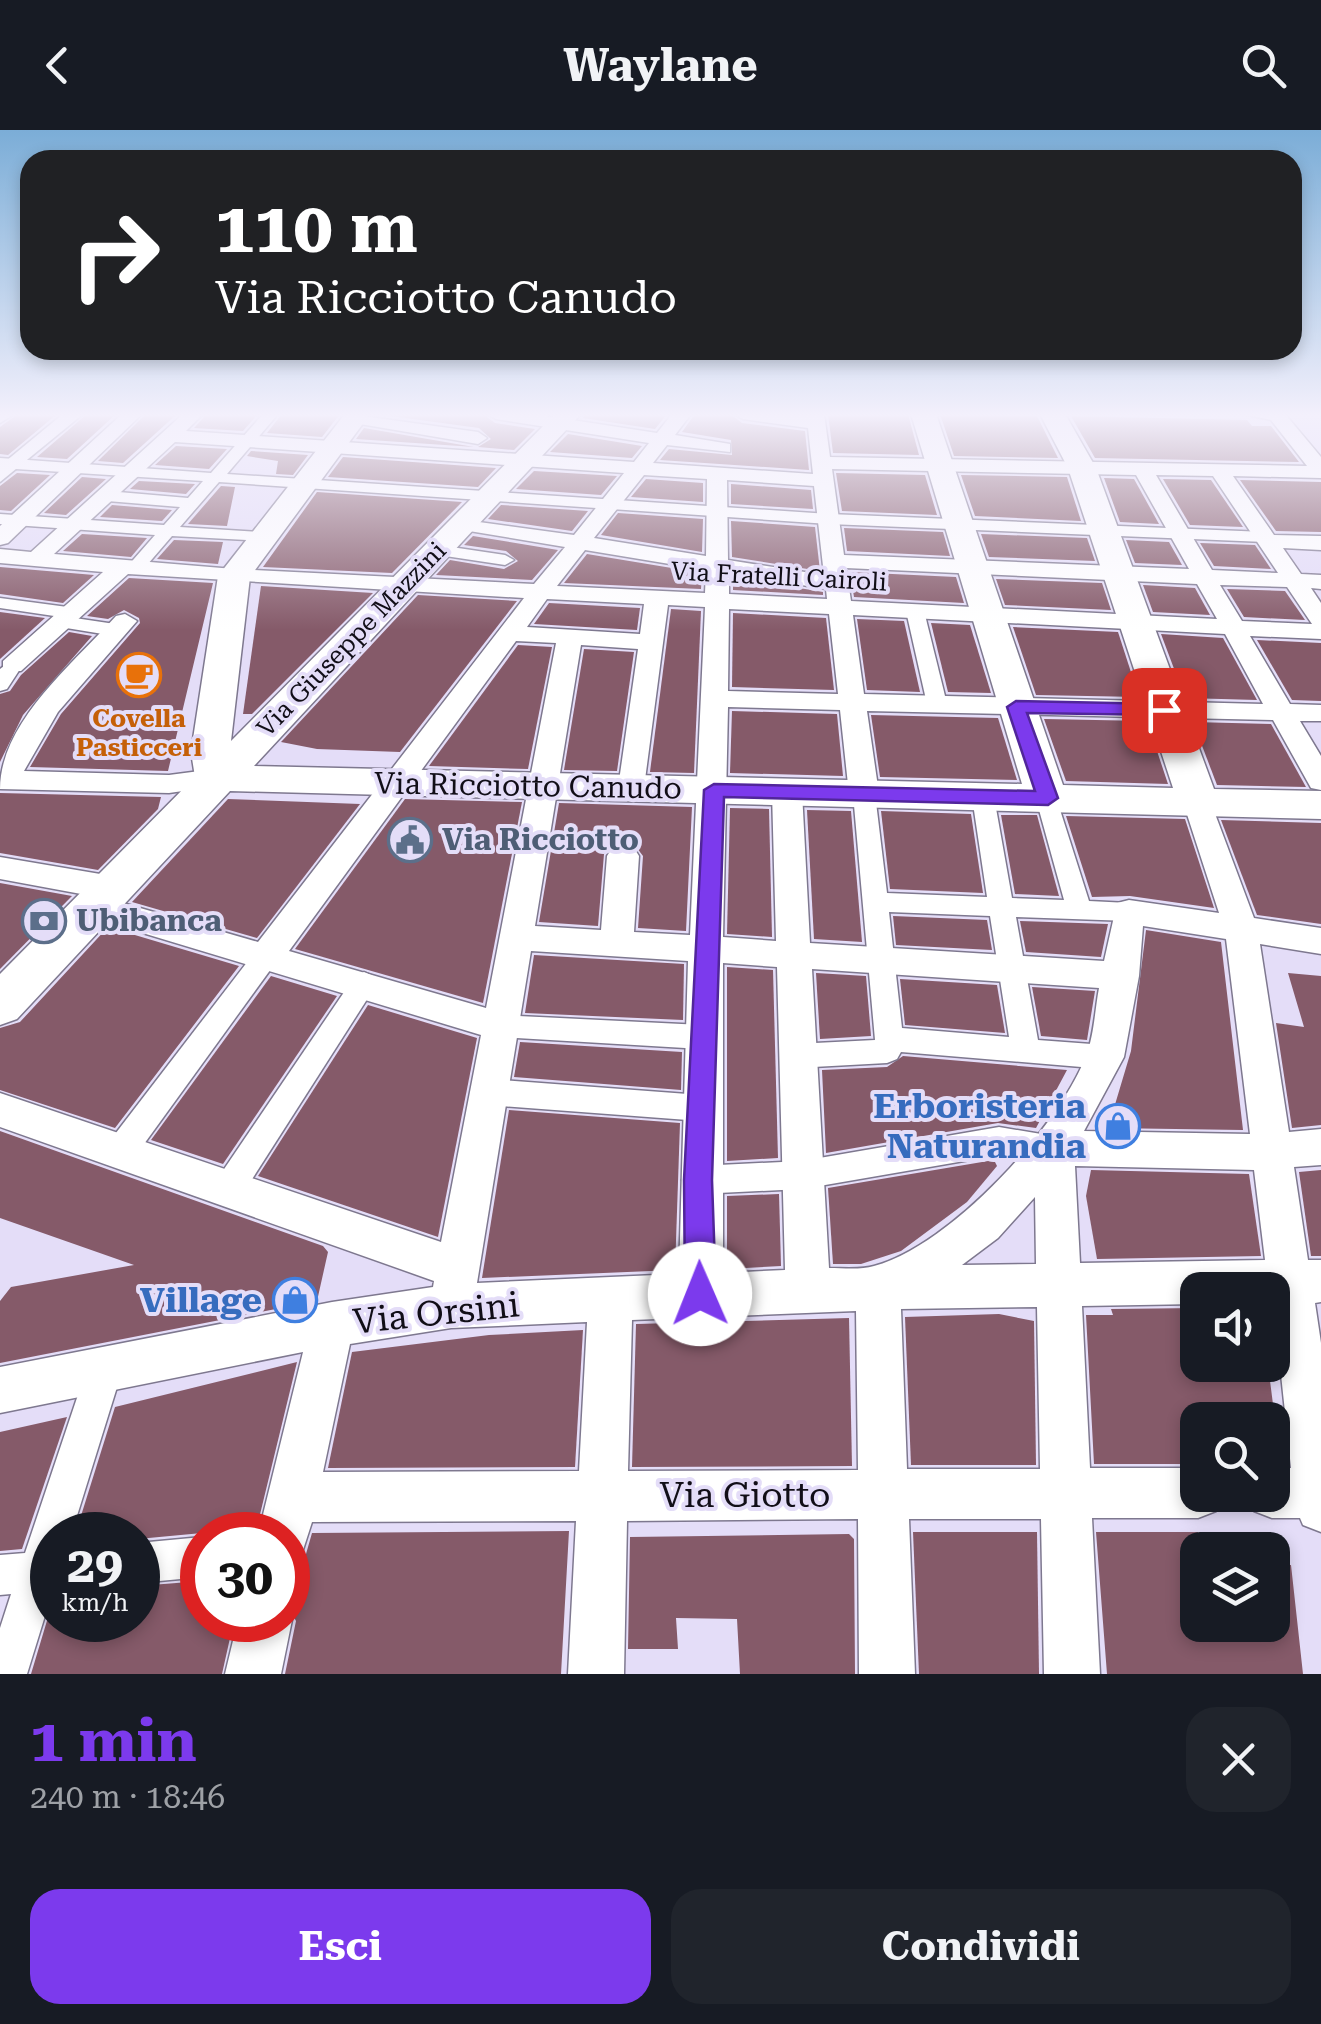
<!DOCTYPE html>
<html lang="it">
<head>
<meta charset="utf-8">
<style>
  :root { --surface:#171b24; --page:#20242c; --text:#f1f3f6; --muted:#9ea1a6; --accent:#7c3aed }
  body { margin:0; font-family:"Roboto Serif",serif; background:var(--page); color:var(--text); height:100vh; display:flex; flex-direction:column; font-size:38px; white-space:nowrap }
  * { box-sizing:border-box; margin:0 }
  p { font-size:32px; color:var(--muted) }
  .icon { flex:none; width:55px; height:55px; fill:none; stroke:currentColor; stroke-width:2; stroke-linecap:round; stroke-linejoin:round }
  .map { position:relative; height:1544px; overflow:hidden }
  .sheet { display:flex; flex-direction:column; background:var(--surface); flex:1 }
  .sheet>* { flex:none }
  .top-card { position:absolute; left:20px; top:20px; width:1282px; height:210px; border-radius:30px; box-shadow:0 5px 15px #0003; background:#202124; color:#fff; overflow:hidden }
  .tools { position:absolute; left:1180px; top:1142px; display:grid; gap:20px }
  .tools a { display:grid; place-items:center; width:110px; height:110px; border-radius:20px; background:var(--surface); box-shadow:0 5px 15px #0003; font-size:50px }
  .speed { position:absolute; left:30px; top:1382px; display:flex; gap:20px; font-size:50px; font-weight:700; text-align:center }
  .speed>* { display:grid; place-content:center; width:130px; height:130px; border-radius:50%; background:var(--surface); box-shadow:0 5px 15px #0003; line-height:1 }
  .speed small { font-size:25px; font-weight:400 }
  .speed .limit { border:15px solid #d22; background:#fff; color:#111 }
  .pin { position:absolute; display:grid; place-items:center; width:85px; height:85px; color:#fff; margin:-42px; border-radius:20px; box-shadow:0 5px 15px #0006 }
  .me { position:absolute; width:110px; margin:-55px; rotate:359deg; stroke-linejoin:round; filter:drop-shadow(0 0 8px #0008) }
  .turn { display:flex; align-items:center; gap:35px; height:210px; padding:0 30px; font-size:45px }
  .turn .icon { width:130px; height:130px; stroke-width:2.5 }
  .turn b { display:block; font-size:70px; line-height:85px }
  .round { display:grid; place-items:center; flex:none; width:105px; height:105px; border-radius:30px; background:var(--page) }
  .overview { display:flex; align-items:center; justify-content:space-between; height:170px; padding:0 30px }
  h1 { font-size:60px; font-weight:700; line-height:75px; color:var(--accent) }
  .primary-button { display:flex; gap:20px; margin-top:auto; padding:20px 30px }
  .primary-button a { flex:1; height:115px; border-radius:30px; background:var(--accent); color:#fff; font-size:40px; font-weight:700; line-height:115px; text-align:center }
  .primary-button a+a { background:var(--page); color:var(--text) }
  header { display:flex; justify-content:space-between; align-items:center; height:130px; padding:0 30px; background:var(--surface); font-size:45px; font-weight:700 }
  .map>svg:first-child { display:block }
  .building { fill:#855a69 }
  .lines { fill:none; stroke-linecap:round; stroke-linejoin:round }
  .pedestrian-casing { stroke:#7e788f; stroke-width:3 }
  .minor-casing { stroke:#7e788f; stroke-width:3 }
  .secondary-casing { stroke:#7e788f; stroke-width:3 }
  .pedestrian { fill:#fff; fill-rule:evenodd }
  .minor { fill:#fff; fill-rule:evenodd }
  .secondary { fill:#fff; fill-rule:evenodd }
  .route { fill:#7c3aed; stroke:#51269a; stroke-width:2.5 }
  .labels { text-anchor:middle; stroke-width:8; stroke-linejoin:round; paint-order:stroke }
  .far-street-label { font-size:25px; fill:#110e17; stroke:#e4ddf8 }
  .far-food-label { font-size:25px; font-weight:bold; fill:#c56008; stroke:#e4ddf8 }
  .street-label { font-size:30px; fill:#110e17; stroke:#e4ddf8 }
  .service-label { font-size:30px; font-weight:bold; fill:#4e5e75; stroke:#e4ddf8; text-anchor:start }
  .near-shop-label { font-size:35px; font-weight:bold; fill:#366cbe; stroke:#e4ddf8; text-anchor:end }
  .near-street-label { font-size:35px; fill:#110e17; stroke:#e4ddf8 }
</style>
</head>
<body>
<header><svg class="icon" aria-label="back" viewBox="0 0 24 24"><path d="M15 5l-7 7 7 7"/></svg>Waylane<svg class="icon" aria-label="search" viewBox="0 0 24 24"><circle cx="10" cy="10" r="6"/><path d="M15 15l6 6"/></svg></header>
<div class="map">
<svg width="1321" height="1544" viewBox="0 0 1321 1544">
  <rect width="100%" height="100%" fill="#e4ddf8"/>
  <g class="building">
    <path d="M18,284H57L8,325L0,324V297Z"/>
    <path d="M87,284H116L67,329L37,327Z"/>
    <path d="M146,284H177L123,333L98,331Z"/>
    <path d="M207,284H258L243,301L194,298Z"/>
    <path d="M282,284H340L322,307L267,303Z"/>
    <path d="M376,284H483L495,293L535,299L514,320L478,317L491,309L479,298Z"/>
    <path d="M585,284H667L655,299L583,288Z"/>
    <path d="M695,284H730L742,293L805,301L809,340L660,330L669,319L732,325L731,310L682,302Z"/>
    <path d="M828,284H908L919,325L833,323Z"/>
    <path d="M940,284L1037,286L1058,328L954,326Z"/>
    <path d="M1071,286L1247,290L1252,296H1271L1299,332L1095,328Z"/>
    <path d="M364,298L474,317L356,309Z"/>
    <path d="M568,304L642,316L632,328L550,322Z"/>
    <path d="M176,316L227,319L209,339L155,335Z"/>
    <path d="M251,321L308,325L293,345L276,344L278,331L247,326Z"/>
    <path d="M343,327L496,338L478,357L328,347Z"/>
    <path d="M534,341L617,346L601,365L516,359Z"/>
    <path d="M17,343L50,345L11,381L0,380V356Z"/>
    <path d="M836,343L925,345L937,385L842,381Z"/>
    <path d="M961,345L1067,347L1081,391L975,386Z"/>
    <path d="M82,347L106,349L66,385L44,383Z"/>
    <path d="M1104,348L1134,349L1159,394L1120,392Z"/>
    <path d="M646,349L703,353V372L631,367Z"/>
    <path d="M1163,349L1211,350L1243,397L1190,395Z"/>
    <path d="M1240,350L1321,352V402L1276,401Z"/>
    <path d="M139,351L195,354L186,364L130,359Z"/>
    <path d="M731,354L811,360L813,379L731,374Z"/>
    <path d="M221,356L235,357L227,396L188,394Z"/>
    <path d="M317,362L462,372L392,443L263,437Z"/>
    <path d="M112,375L172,380L162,391L100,387Z"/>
    <path d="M501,375L588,381L572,401L488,389Z"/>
    <path d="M618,383L703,389L702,422L601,405Z"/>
    <path d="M731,391L815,397L820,441L732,427Z"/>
    <path d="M844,398L943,402L950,426L847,421Z"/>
    <path d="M82,404L147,408L131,427L63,421Z"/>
    <path d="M981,404L1087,408L1095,431L989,427Z"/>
    <path d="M473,406L558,420L532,450L436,445L450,430L504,439L518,431L506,421L464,415Z"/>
    <path d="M174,410L223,412L218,434L157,429Z"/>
    <path d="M1126,410L1169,412L1182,435L1135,433Z"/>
    <path d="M1200,413L1255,415L1271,439L1214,436Z"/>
    <path d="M587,424L702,443L701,459L564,453Z"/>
    <path d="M0,437L94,445L63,473L0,464Z"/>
    <path d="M850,442L956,447L964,473L854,467Z"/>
    <path d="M733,447L823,462V465L733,460Z"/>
    <path d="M129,448L213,453L168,641L30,637L61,584L140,493L139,488L124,480L108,489L87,486Z"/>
    <path d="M996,449L1102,453L1111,480L1005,475Z"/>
    <path d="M1143,455L1195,458L1210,485L1153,482Z"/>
    <path d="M261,456L373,463L252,584H243Z"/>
    <path d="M1227,459L1285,461L1305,490L1244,487Z"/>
    <path d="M418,465L517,471L400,622L317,619L281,612Z"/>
    <path d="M549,473L640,478L637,500L534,494Z"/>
    <path d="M671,479L701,481L694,643L650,642Z"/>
    <path d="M0,482L45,488L0,529Z"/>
    <path d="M733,483L826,488L834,560L732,557Z"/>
    <path d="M857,489L904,491L920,562L867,560Z"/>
    <path d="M931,493L970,495L991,563L948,562Z"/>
    <path d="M1013,497L1118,502L1139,567L1036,565Z"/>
    <path d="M69,502L92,506L23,585L0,632V564L10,561L21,545Z"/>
    <path d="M1161,504L1223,508L1257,570L1185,568Z"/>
    <path d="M1257,510L1321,513V571L1292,570Z"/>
    <path d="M518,515L552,517L528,639L429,636Z"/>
    <path d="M584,519L634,522L617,641L564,640Z"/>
    <path d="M732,581L837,584L843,646L730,643Z"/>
    <path d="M871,585L998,588L1017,650L880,647Z"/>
    <path d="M1044,589L1147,591L1168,654L1066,651Z"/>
    <path d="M1193,592L1271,594L1306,657L1217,655Z"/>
    <path d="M0,663L161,667L158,679L98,740L0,723Z"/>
    <path d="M228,669L360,674L257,808L132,772Z"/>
    <path d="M405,669L522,672L483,873L295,819Z"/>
    <path d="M559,673L692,677L686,801L638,798L643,726L634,714H612L604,724L598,796L539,792Z"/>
    <path d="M730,678L769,679L772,807L727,804Z"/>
    <path d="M807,680L851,681L862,812L814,809Z"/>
    <path d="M881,681L971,684L983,763L890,759Z"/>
    <path d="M1001,685H1037L1059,766L1015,764Z"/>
    <path d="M1066,686L1185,689L1214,778L1130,766L1092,767Z"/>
    <path d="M1221,690L1321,693V794L1257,785Z"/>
    <path d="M0,753L72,766L0,839Z"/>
    <path d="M893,786L987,790L992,820L896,815Z"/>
    <path d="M1020,791L1108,794L1101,827L1026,822Z"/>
    <path d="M108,797L239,836L115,998L0,960V898L20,892Z"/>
    <path d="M1146,800L1221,812L1243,1000L1108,998L1131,921Z"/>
    <path d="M534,825L684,834L683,890L525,883Z"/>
    <path d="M727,837L773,840L778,1028L727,1031Z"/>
    <path d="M816,843L866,846L871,906L820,909Z"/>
    <path d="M1288,843L1321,846V995L1292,998L1276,893L1304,897Z"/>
    <path d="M271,846L337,866L223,1034L151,1010Z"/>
    <path d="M900,849L997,855L1005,903L905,895Z"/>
    <path d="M1032,857L1095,861L1087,910L1041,906Z"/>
    <path d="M368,875L477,908L438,1107L258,1046Z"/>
    <path d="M520,912L682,922L681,960L514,947Z"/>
    <path d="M903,926L1067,940L1036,998L998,993L826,1023L822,940L887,937Z"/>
    <path d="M509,980L680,993L675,1140L482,1148Z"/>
    <path d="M0,1001L323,1116L328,1122L317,1171L0,1233V1171L11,1157L134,1135L0,1088Z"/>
    <path d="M994,1030L997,1036L967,1072L901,1121L861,1134H833L828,1058Z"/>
    <path d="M1091,1040L1249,1044L1261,1126L1097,1129L1086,1066Z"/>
    <path d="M1321,1040V1126H1311L1299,1042Z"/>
    <path d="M779,1064L781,1136L727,1139V1066Z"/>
    <path d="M1198,1178V1235H1268L1275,1290H1198V1334H1094L1086,1185H1113L1111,1179Z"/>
    <path d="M999,1184L1034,1191L1036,1335H911L905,1187Z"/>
    <path d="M849,1188L852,1336L632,1337L636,1194Z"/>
    <path d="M583,1200L575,1337L328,1338L352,1222L489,1205Z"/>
    <path d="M297,1232L255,1405L202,1403L138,1409V1405H75L115,1277Z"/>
    <path d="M67,1287L22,1419L0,1421V1302Z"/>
    <path d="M569,1401L561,1544H285L296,1491L288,1476V1462L295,1430L306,1424L312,1403Z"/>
    <path d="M913,1402H1037L1039,1544H919Z"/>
    <path d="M1096,1402H1198V1495H1272V1436L1291,1435L1303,1544H1107Z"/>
    <path d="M849,1404L854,1409L855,1544H740L737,1489L676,1488L678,1519H628L630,1407Z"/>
    <path d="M202,1451V1490H234L222,1544H31L52,1474V1490H138V1456Z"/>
  </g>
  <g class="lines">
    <defs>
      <g id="pedestrian">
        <path d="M263,284H278L227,344L829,384L1265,402L1273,407L1265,412L829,394L219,352L180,397L260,402L266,403V411L172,406L141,442L135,443L126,438L155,405L0,394V384L164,395L180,377L107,371L99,366L107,361L188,368L203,351L0,338V328L211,343Z"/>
        <path d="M438,415L505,425L514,430L505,435L432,424V416Z"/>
        <path d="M0,468L75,478L77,482L68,487L115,494L124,500L115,506L54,496L52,492L61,487L0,478Z"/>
        <path d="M915,475L924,481L947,574L937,580L927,574L906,481Z"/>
        <path d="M12,530L22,536L7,559L0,561V539Z"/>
        <path d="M864,657L875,664L887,763L987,767L972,667L983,660L994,667L1012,768L1064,770L1036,669L1039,664H1055L1089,771L1129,773L1142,782L1129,791L1016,787L1038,910L1105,915L1115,919L1119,927L1115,935L1105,939L901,922L897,929L887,933L795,938L785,934L781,926L785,918L795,914L875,910L853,664ZM889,782L990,786L1009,907L902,898Z"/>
        <path d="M267,815L276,818L280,825L276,832L131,1032L120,1036L109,1032L105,1022L109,1012L258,818Z"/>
        <path d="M364,842L373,846L377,853L373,860L240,1068L229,1073L218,1068L213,1058L218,1048L355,846Z"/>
        <path d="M499,885L702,895L712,899L716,907L712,915L702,919L499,907L489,904L485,896L489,888Z"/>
        <path d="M488,949L701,965L711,969L716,978L711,987L701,991L488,975L478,971L473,962L478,953Z"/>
        <path d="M999,997L1065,1008L1069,1018L1065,1028L1054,1032L999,1025L802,1059L698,1064L687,1060L682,1050L687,1040L698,1036L802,1031Z"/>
        <path d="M104,1223L117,1228L122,1241L71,1405H52V1463L27,1544H0V1498L11,1464L0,1465V1425L25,1423L86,1241L91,1228Z"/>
        <path d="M202,1407V1447L138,1453V1413Z"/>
      </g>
      <g id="minor">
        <path d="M0,284H14L0,293Z"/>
        <path d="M63,284H83L0,352V336Z"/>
        <path d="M122,284H142L8,413L0,415V396Z"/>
        <path d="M183,284H203L186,301L634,332L649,313L496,289L487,284H533L657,303L672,284H691L675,305L730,314V322L667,315L653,333L813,344L808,298L743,289L734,284H824L830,327L1307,336L1271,290L1243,284H1285L1321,327V348L1233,346L1274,405L1321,406V420L1283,418L1301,444L1321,445V459L1311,458L1321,473V509L1250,506L1290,574L1321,575V591H1300L1321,626V660L1311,658L1273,590L867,581L879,664L864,674L849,664L840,580L728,577L723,807L776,811L772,662L777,655H797L802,662L810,813L1104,831L1117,773L1129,770L1219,783L1183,672L1188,665H1208L1254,788L1321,798V824L1260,814L1289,1002L1321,999V1035L1294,1037L1308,1130H1321V1172L1315,1173L1321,1213V1402L1303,1395L1300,1388H1272L1254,1381L1248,1365H1272V1338H1291L1272,1160H1198V1174L1082,1176L1090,1338H1198V1365H1222L1216,1381L1198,1388H1092L1100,1544H1044L1041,1389H909L915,1544H859L858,1389L627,1391L624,1544H568L576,1391L312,1392L302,1423L288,1429V1405H258L303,1222L0,1283V1237L332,1172L433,1157L434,1151L0,997V963L441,1112L481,905L83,785L79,777L92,766L0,749V727L112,746L123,750L128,758L123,766L109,769L258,812L524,468L128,444L21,541H3V531L103,442L0,433V419L31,422ZM175,312L624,343L574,405L457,389V399L565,417L534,454L234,439L54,424ZM832,339L1136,345L1189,439L844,425ZM644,345L707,349L706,426L594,408ZM1156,345L1213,346L1278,443L1212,440ZM727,350L814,356L824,445L728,430ZM585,420L706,440L705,463L557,456ZM846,438L1197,454L1217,489L851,471ZM729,443L826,459L827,469L729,464ZM1220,455L1287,457L1312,494L1242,491ZM547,469L644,474L640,504L527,497ZM668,475L705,477L690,805L634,802L639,726L634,718H612L607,726L601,800L535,796L581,515L638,519L618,658L633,668L643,665ZM729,479L829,484L838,564L728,561ZM853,485L1225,504L1263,574L864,564ZM516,511L556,513L486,878L289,821ZM1143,796L1226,809L1250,1004L1084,1001L1124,927L1139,846ZM531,821L688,831L679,1144L477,1153ZM723,833L777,837L785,1140L723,1143ZM812,839L1099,858C1095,879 1094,906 1086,926C1058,998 951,1115 874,1136C861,1140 843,1138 829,1138ZM1075,1036L1254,1040L1265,1130L1080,1133ZM1035,1067L1036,1134L962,1135L998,1108ZM1037,1177L1040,1339H907L901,1179ZM856,1181L858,1340L628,1341L632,1190ZM587,1192L579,1341L323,1342L350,1214L451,1198Z"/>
        <path d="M348,284L478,302L487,308L478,314L354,293L345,288Z"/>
        <path d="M125,484L137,491L58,582L24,641L169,645L215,639L229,648L225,655L169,663L0,659C0,592 74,533 116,486Z"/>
        <path d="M288,1480L292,1490L281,1544H225L238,1490H288Z"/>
      </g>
      <path id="secondary" d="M345,284H370L250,447L231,611L555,284H581L254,636L1022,654L911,284H936L1063,655L1173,658L1068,338L1040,284H1065L1096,338L1214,659L1321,661V689L230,661L17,889L0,895V844L195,647L191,622L218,446Z"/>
    </defs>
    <use href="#pedestrian" class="pedestrian-casing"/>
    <use href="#minor" class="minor-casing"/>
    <use href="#secondary" class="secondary-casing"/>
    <use href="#pedestrian" class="pedestrian"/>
    <use href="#minor" class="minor"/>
    <use href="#secondary" class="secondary"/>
  </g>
  <linearGradient id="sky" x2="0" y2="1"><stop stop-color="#7badd7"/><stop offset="0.57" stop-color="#f3f0fc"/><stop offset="1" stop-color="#f3f0fc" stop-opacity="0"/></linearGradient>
  <rect width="1321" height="500" fill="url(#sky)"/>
  <path class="route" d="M1016,571L1164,574L1173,580L1164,585L1027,583L1058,668L1048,675L724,667L712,1050L716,1164L711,1175L700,1179L690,1175L685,1164L684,1050L704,660L714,654L1035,661L1007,577Z"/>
  <defs>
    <symbol id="cafe-ring" viewBox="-11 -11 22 22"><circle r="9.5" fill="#e4ddf8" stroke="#e8710a" stroke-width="1.5"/><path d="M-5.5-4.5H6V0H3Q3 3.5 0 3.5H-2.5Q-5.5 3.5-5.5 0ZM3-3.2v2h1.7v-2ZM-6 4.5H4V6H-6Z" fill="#e8710a"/></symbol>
    <symbol id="civic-ring" viewBox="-11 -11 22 22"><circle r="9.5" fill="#e4ddf8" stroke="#5c6f8a" stroke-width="1.5"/><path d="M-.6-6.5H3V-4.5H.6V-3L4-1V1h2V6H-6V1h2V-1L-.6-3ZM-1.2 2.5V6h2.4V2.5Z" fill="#5c6f8a"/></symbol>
    <symbol id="bank-ring" viewBox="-11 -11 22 22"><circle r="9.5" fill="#e4ddf8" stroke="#5c6f8a" stroke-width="1.5"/><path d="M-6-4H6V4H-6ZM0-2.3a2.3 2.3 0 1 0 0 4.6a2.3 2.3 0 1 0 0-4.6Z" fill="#5c6f8a"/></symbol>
    <symbol id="shop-ring" viewBox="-11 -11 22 22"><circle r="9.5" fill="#e4ddf8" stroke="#3f7fe0" stroke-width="1.5"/><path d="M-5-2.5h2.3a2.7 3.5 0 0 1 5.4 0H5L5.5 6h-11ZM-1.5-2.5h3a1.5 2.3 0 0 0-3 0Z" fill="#3f7fe0"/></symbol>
  </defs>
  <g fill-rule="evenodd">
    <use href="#cafe-ring" x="114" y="520" width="50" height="50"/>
    <use href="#civic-ring" x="385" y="685" width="50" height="50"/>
    <use href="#bank-ring" x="19" y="766" width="50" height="50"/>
    <use href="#shop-ring" x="1093" y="971" width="50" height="50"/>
    <use href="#shop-ring" x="270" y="1145" width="50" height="50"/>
  </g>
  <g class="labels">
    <g class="far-street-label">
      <text transform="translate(779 446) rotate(3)" y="9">Via Fratelli Cairoli</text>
      <text transform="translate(351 509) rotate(-46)" y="9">Via Giuseppe Mazzini</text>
    </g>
    <g class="far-food-label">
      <text x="139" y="597">Covella<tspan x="139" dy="29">Pasticceri</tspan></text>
    </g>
    <g class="street-label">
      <text transform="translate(528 656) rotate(1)" y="10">Via Ricciotto Canudo</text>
    </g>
    <g class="service-label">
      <text x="442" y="720">Via Ricciotto</text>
      <text x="76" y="801">Ubibanca</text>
    </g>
    <g class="near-shop-label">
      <text x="1086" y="988">Erboristeria<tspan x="1086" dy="40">Naturandia</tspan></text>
      <text x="262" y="1182">Village</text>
    </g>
    <g class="near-street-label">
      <text transform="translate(436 1183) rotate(-6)" y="12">Via Orsini</text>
      <text x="745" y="1377">Via Giotto</text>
    </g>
  </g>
</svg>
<div class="tools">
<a><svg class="icon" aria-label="sound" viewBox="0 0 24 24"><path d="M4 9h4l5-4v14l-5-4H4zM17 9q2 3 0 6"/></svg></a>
<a><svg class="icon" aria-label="search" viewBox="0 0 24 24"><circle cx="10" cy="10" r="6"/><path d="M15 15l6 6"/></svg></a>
<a><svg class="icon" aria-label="layers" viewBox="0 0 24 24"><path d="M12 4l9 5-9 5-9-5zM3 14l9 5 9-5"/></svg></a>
</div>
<div class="speed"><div>29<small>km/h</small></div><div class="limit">30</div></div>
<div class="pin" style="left:1164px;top:580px;background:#d93025"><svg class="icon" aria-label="arrive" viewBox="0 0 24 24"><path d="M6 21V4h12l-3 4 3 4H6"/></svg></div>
<svg class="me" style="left:700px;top:1164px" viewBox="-20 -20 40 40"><circle r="19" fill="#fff"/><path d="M0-13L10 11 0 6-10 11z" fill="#7c3aed"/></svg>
<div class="top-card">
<div class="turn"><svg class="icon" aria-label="right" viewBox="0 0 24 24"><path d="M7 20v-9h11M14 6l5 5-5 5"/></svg><div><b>110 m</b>Via Ricciotto Canudo</div></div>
</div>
</div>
<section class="sheet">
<div class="overview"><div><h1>1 min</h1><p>240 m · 18:46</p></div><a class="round"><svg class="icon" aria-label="close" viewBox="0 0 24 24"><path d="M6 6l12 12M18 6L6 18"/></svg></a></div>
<div class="primary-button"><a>Esci</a><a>Condividi</a></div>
</section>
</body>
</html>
